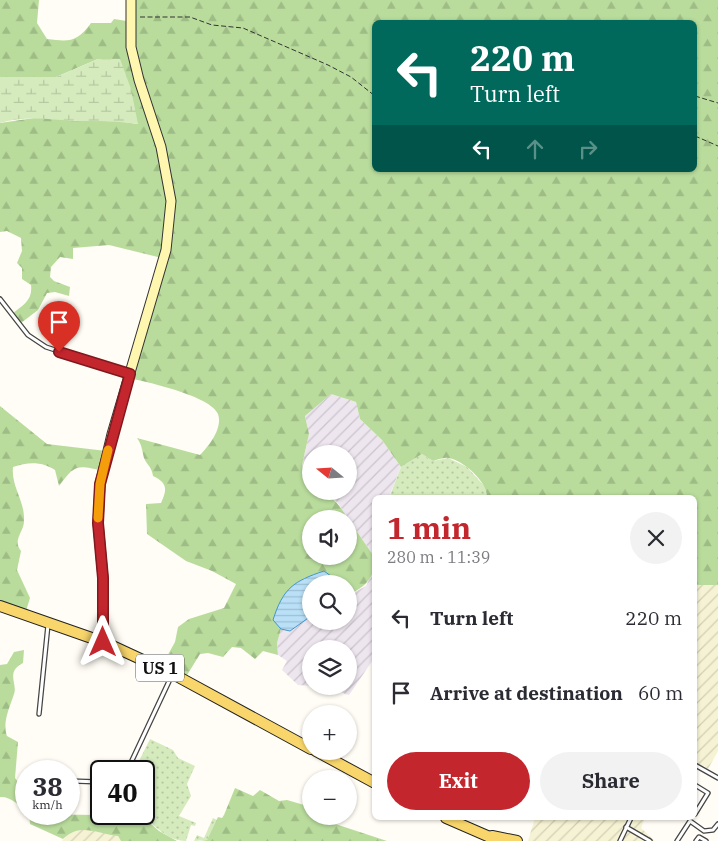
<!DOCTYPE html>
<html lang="en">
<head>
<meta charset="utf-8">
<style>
  :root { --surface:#fff; --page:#f2f2f3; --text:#2b2b33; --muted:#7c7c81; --accent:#c4262e }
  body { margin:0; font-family:"IBM Plex Serif",serif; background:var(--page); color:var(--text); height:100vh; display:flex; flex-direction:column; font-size:19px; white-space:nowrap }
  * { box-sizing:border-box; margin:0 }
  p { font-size:16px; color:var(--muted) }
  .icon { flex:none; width:28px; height:28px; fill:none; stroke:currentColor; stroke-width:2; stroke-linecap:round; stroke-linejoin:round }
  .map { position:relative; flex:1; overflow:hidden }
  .sheet { position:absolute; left:372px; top:495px; width:325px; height:325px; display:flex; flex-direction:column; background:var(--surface); border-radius:8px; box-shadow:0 1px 4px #0004 }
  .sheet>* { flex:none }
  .banner { position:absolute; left:372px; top:20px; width:325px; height:152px; border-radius:8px; box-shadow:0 1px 4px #0004; background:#00695c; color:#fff; overflow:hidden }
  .needle { width:32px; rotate:288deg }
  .tools { position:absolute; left:302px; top:445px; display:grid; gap:10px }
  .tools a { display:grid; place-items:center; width:55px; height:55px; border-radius:50%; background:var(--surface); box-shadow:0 1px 4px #0004; font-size:25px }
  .speed { position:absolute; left:15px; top:760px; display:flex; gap:10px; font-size:25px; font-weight:700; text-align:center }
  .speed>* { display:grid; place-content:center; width:65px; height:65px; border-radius:50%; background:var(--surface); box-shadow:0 1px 4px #0004; line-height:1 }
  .speed small { font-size:12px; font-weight:400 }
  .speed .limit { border:2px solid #111; border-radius:8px; background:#fff; color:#111 }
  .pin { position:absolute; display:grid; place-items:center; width:42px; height:42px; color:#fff; margin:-51px -21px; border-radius:50% 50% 50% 0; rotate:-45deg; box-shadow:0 0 5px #0007 }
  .pin .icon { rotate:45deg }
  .me { position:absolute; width:55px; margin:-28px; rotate:0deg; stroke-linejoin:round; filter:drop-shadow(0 0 4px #0008) }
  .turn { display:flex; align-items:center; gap:18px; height:105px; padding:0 15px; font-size:22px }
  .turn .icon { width:65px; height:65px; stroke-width:2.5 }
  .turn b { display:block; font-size:35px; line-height:42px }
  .lanes { display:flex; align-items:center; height:48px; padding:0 15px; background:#0003; justify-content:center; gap:25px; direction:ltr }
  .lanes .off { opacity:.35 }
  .round { display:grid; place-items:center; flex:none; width:52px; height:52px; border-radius:26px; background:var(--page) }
  .overview { display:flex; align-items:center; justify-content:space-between; height:85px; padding:0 15px }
  h1 { font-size:30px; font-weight:700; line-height:38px; color:var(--accent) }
  .cta { display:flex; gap:10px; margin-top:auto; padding:10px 15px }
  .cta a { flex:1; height:58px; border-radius:30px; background:var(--accent); color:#fff; font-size:20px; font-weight:700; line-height:58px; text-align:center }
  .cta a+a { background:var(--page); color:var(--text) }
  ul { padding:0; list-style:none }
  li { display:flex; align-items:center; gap:15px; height:75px; padding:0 15px }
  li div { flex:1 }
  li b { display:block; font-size:19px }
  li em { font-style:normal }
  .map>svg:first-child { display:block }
  .industrial { fill:url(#industrial-furrows) }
  .farmland { fill:url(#farmland-furrows) }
  .grass { fill:url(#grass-dots) }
  .forest { fill:url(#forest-firs); fill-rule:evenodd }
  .wetland { fill:url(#wetland-marsh) }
  .water { fill:url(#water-rules); stroke:#3f96cf }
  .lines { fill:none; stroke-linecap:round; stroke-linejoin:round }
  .lane-casing { stroke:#444; stroke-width:5.5 }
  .secondary-casing { stroke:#333; stroke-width:11 }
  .primary-casing { stroke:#222; stroke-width:12 }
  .path { stroke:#333; stroke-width:1; stroke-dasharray:5 2.5; stroke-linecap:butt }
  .lane { stroke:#fff; stroke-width:3 }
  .secondary { stroke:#fff6b0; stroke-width:9 }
  .primary { stroke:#f9d66b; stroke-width:10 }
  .route-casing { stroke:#7f191e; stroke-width:12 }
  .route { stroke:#c4262e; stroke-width:9 }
  .slow { stroke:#f59e0b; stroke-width:9 }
  .labels { text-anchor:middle; stroke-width:5; stroke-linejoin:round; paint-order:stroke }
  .shield { fill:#fff; stroke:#585858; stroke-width:1 }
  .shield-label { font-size:16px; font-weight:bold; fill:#111 }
</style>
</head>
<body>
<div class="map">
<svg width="718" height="841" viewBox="0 0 718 841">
  <defs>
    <pattern id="industrial-furrows" width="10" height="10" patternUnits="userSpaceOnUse" patternTransform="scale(1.25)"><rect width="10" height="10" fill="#eee6ef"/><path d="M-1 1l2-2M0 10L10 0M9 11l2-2" fill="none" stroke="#cbc4cc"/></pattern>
    <pattern id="farmland-furrows" width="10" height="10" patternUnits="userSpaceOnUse" patternTransform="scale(1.25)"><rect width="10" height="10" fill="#f6f3d4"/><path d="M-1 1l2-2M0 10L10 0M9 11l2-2" fill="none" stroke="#d2cfb5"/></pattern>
    <pattern id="grass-dots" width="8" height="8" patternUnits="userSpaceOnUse" patternTransform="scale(1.25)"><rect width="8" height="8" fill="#d5ebbd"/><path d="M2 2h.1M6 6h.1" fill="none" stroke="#b6c8a1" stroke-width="1.8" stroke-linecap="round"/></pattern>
    <pattern id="forest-firs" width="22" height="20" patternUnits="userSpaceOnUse" patternTransform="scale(1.25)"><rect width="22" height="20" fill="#b9dc9c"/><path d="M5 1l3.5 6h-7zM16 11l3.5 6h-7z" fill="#9ebc85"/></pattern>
    <pattern id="wetland-marsh" width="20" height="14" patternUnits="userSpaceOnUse" patternTransform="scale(1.25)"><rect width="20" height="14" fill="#d5ebbd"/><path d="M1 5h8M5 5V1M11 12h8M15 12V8" fill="none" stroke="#b6c8a1"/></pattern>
    <pattern id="water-rules" width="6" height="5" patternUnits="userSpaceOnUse" patternTransform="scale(1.25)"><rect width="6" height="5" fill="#b9e0f7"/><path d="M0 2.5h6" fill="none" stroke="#9ebfd3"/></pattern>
  </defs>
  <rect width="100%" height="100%" fill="#fffdf5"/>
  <g class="industrial">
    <path d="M331,394L356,402L360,419L382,440L401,467L389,497L375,498V558L337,502L321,491H349V454H311V485L302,465L309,434L305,416Z"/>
    <path d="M375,566V657L349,695L345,694L331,686H349V649H311V686L298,685L282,670L287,661L278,655L277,643L281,629L290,631L311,616V621H349V595L366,586Z"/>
  </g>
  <g class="farmland">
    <path d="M695,585H718V751L708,769L704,766L695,767Z"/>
    <path d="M535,818H645L641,828L655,841H528Z"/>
    <path d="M86,829L118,836L121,841H62L70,832Z"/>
  </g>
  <g class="grass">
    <path d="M422,454L433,461L448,458L467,467L487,489V497L389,498L401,467Z"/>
    <path d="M150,739L173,750L178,758L195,766L187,784L191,796L179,816L196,823L195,826L191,825L186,841C167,841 155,825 140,814H144V771H134Z"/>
    <path d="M213,818L217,820L207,840L194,841L197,835L204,838Z"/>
  </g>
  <g class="forest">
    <path d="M0,0H39L37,23L47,39C70,42 77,42 91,23H111L114,19L133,22L135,0H718V585H695V498L487,497C488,483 464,460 448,458C444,457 437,460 433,461L422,454L401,467L382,440L360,419L356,402L331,394L305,416L309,434L302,465L311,485V491C330,491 339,504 348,519H311V556H349V520L375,558C375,579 365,586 349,595V584H332L331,576L304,578L279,627L281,629L277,643L278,655L263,651L255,659L241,648L232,647L223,657L208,653L200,654L184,680L160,669L175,642L178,627L189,619L224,608L236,584L212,571L186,561L147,534L146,504L161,503C167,490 168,483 153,476C152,467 147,465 144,458C142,450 142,445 137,438L200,455C209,446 223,428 218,414C211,396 147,382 129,378L162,258L109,245L73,248V259L60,257L51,267L50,277L54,281L70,287L69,296L55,292L47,293L38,310L21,323L12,314C23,305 33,300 31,285L22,279V268L17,263L22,251L21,238L7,231L0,232V123L41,117L76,121L109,120L138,124L98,59L56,77H0ZM375,22H695V170H375Z"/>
    <path d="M0,406L47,444L106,451L102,471C76,464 74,466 59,486L55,470C41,461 28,462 13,467C11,487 25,500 24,521C24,532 12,540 21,551L17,570L30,598L25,614L0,607Z"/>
    <path d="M24,650L23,663C5,672 18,684 14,694C10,707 2,722 7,736L18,742L15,778L26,792V811C19,805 10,796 0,797V665L7,664L14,652Z"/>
    <path d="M101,788V814H140L159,831L177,841H121L118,836C97,834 80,822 63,839L30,824L29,814L96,815Z"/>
    <path d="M235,788L253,796L260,790L279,801L287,800L304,805L311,816L387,841H200L207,840L218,817L222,818L224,815Z"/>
  </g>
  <path class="wetland" d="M98,59H120L131,89L138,124C117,121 98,121 77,121C49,120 28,115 0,123V77H56Z"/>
  <path class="water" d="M324,571L331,576L332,584H311V616L290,631L281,629L273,620C283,588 294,581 324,571Z"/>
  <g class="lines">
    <defs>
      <g id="lane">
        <path d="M0,299L28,335L46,347L129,374"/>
        <path d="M39,714L48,625"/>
        <path d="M695,765L718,778"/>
        <path d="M127,771L172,675"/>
        <path d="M72,781L101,782"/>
        <path d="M695,785L708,793L695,814"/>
        <path d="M626,827L650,841"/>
        <path d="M620,841L631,818"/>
        <path d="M677,841L690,821L704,831L713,830L718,824"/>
        <path d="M696,841L699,837L706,841"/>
      </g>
      <path id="secondary" d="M103,642V578L98,523L100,484L112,434L166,250L171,201L161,147L139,80L131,47V0"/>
      <g id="primary">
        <path d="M0,606L106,643L173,674L311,749"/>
        <path d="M316,751L375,783"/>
        <path d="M446,818L499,841"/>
        <path d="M492,836L517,841"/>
      </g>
    </defs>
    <use href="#lane" class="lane-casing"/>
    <use href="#secondary" class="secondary-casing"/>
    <use href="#primary" class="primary-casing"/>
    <g class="path">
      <path d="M140,17H190L212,25L243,28L328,65L351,77L375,96"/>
      <path d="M695,96L718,103"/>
      <path d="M695,136L718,146"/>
    </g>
    <use href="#lane" class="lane"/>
    <use href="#secondary" class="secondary"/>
    <use href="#primary" class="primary"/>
  </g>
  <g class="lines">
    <defs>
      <path id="route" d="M59,352L130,374L100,484L98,523L103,578V642"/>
    </defs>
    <use href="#route" class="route-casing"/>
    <use href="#route" class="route"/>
    <path class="slow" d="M98,518L100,484L108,450"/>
  </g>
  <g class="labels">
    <rect class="shield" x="136" y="654.5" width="48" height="27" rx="4"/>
    <g class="shield-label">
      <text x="160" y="674">US 1</text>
    </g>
  </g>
</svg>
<div class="tools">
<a><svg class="needle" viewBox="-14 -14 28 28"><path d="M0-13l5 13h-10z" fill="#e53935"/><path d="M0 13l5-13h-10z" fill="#7c7c81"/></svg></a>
<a><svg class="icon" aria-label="sound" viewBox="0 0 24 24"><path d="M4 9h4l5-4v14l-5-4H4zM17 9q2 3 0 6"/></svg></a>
<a><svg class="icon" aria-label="search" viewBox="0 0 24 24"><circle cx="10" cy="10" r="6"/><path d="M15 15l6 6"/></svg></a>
<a><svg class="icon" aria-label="layers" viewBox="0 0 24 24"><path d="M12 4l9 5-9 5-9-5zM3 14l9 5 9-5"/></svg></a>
<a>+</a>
<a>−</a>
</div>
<div class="speed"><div>38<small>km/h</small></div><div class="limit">40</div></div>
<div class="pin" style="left:59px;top:352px;background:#d93025"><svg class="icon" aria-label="arrive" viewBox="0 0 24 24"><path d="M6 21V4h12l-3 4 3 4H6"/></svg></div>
<svg class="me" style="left:103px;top:642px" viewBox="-20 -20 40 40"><path d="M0-17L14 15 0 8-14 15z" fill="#c4262e" stroke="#fff" stroke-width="4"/></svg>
<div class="banner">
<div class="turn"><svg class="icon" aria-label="left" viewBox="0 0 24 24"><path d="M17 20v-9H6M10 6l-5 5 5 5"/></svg><div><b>220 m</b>Turn left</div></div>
<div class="lanes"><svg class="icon" aria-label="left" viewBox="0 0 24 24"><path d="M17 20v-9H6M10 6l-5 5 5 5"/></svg><svg class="icon off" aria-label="ahead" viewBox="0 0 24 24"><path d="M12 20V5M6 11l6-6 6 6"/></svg><svg class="icon off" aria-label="right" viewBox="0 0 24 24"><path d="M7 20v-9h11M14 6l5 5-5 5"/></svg></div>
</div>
<section class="sheet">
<div class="overview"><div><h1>1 min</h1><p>280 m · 11:39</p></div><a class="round"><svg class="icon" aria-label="close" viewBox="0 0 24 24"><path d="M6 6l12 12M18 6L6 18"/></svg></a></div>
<ul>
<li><svg class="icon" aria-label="left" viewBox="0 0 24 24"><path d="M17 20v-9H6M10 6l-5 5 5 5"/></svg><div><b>Turn left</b></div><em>220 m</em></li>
<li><svg class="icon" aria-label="arrive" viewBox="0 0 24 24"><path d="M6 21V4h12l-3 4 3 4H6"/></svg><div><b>Arrive at destination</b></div><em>60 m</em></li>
</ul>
<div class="cta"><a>Exit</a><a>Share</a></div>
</section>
</div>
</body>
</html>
